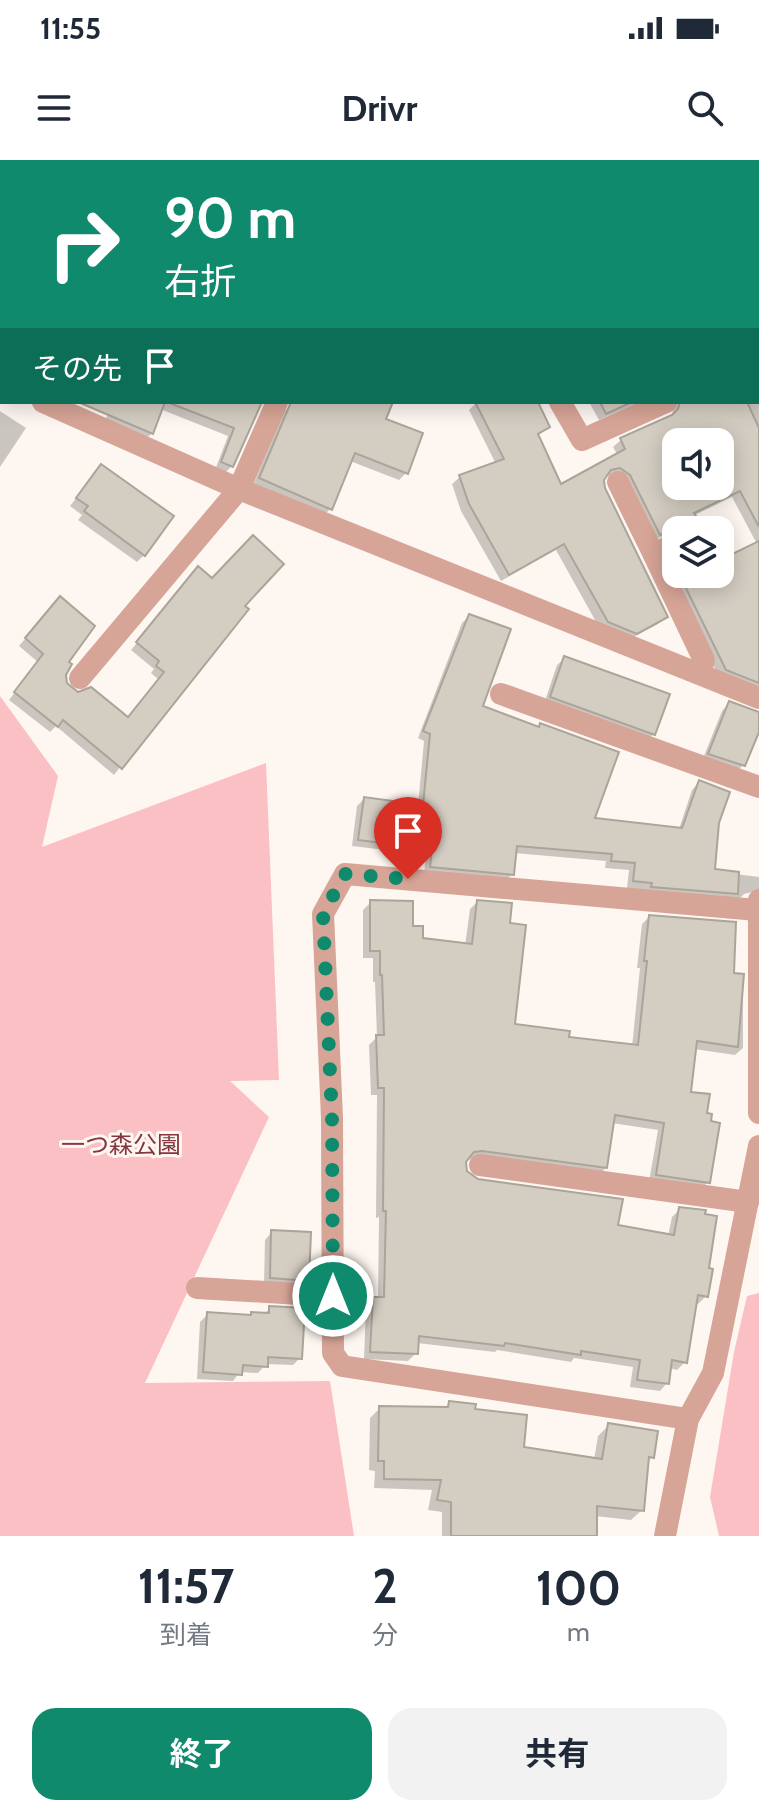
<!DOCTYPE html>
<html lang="ja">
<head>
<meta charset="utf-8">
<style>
  :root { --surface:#fff; --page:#f2f2f3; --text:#1f2937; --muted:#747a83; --accent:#0f8a6d }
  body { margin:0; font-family:Cabin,"Noto Sans JP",sans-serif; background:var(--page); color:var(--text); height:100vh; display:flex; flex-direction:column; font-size:30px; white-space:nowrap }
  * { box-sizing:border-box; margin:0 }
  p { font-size:26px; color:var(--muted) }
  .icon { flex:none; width:44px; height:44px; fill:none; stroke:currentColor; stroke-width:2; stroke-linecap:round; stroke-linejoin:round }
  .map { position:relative; height:1376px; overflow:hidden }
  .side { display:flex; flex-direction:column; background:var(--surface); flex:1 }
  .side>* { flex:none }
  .banner { position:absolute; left:0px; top:0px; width:760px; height:244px; box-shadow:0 4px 20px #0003; background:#0f8a6d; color:#fff; overflow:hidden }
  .buttons { position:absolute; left:662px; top:268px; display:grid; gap:16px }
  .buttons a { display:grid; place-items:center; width:72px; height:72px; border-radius:16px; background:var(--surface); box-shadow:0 4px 20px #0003; font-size:40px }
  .pin { position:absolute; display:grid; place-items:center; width:68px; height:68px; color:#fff; margin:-82px -34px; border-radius:50% 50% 50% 0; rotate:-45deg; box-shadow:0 0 8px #0007 }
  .pin .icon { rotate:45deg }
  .me { position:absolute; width:88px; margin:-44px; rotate:0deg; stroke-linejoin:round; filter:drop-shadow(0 0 6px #0008) }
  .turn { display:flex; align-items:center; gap:28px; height:168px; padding:0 32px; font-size:36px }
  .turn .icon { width:104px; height:104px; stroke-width:2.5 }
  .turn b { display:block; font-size:56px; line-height:68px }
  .then { display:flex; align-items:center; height:76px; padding:0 32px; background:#0003; gap:16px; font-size:30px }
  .eta { display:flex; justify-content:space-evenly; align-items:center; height:136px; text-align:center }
  .eta b { font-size:48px; font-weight:700; line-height:56px }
  .cta { display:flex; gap:16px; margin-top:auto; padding:16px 32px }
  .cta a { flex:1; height:92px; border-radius:24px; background:var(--accent); color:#fff; font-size:32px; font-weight:700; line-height:92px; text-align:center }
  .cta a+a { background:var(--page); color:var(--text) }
  .status { display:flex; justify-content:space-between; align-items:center; height:56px; padding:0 40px; background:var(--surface); direction:ltr }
  .status svg { height:22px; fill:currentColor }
  header { display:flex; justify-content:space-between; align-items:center; height:104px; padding:0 32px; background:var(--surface); font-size:36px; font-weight:700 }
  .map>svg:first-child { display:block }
  .green { fill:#fbc0c4 }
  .shadow { fill:#0003; fill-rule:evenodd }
  .building { fill:#d4cdc2; stroke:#aaa499; stroke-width:2; fill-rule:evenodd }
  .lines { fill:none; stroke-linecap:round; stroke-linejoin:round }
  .minor { stroke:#d7a597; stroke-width:22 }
  .route { stroke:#0f8a6d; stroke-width:14; stroke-dasharray:0 25.2 }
  .labels { text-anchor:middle; stroke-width:6; stroke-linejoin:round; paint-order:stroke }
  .park-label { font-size:24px; fill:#843641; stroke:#fef7f1 }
</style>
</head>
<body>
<div class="status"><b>11:55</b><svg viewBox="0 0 49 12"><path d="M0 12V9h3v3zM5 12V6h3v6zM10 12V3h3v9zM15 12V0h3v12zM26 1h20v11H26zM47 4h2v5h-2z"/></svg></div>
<header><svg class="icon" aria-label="menu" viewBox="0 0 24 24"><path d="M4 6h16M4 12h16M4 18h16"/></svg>Drivr<svg class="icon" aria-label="search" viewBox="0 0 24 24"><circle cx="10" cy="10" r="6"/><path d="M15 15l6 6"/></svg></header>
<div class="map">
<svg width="759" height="1376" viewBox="0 0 759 1376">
  <rect width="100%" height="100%" fill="#fef7f1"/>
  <g class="green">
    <path d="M0,0H181L2,2L0,210Z"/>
    <path d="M0,536L58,616L42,687L266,603L279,920L230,921L269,957L145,1223L330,1221L354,1376H0Z"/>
    <path d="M759,1133V1376H719L710,1337L734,1192L747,1136Z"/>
  </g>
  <g class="shadow">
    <path d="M254,0H415L416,2H255Z"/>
    <path d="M471,0H624L625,2H472Z"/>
    <path d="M758,52L759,54L758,111Z"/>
    <path d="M759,229V534L719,517L666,410L676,400V414H720V403L757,384L732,337L693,356L684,364L683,370H676L675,377L666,375L652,381L611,315L603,318L604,329L666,456L658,464L628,480L600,469L556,390L501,421L461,351L452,324L460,317L496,304L469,250L477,242H535L548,267L537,276L560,326L618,296L613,287L621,280L671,257L673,251L669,242H758ZM676,282H720V326H676Z"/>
    <path d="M112,242H260L232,306L224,314L215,310L228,276L160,249L152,273L144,281L104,264Z"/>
    <path d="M293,242L384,260L421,275L406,313L399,320L350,301L330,349L323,356L253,325L284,252Z"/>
    <path d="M589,242H640L599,260Z"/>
    <path d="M0,251L26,268L0,307Z"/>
    <path d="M101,306L144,395L137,402L78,360L82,355L70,346Z"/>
    <path d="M192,416L242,446L114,615L56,566L50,572L9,540L38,502L19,486L54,445L66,502L65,525L78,534L127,559L159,520L151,513L154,509L131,490Z"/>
    <path d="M469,456L481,547L592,659L679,669L692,630L699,622L718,663L713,711L759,717V737L752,732L744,734L737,741L627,728L629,710L605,708L606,701L514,693L512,714L505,721L424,714L426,695L352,686L357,646L364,639L418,646L424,581L418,578L462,463Z"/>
    <path d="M565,498L654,574L646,581L544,544L557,505Z"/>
    <path d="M729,543L759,553L743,605L736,613L702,601L722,551Z"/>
    <path d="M371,742L411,768L421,780L465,786L470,749L477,742L508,765L513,866L567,879L632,887L640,808H637L642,764L649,757L732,815L743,816V888L735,895L694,889L689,933L705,955L708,1022L700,1030L649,1022L658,970L612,963L606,1008L598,1015L473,998L464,1002L466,1012L477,1021L615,1067L668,1076L672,1057L680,1049L706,1109V1136L698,1144L694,1143L685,1202L677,1210L669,1208L667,1223L660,1231L630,1227L633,1207L574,1198L571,1202L497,1190L495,1192L417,1183L416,1193L408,1201L364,1199L366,1147L374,1139H378L379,1057L376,1058L377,935H371L369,885L377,877L375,822H373V798H363V750Z"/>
    <path d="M272,1072L307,1120L300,1127L264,1125L265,1080Z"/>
    <path d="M270,1148L300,1198L293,1205L266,1204L258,1213L240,1212L233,1221L197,1219L200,1162L208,1154L249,1157L252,1154H264Z"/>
    <path d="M449,1244L473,1251L522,1289L594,1300L598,1276L608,1266L652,1297L647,1302L642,1350L631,1360L595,1356V1376H442V1352L428,1350L432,1330L374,1328L375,1311L369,1310L370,1258L380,1248L444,1249Z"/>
  </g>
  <g class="building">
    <path d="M78,242H165L153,274Z"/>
    <path d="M172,242H262L233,307L221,302L234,268L172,244Z"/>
    <path d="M291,242H393L386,259L423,273L408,314L355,293L332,350L259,318Z"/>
    <path d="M475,242H538L550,267L538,274L561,324L625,289L620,278L672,255L678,249L680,242H747L759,268V367L740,331L694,353L696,356L687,362L684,370L675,368L660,375L630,315L620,308L611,310L604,320L605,328L668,457L637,474L608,462L564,384L509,415L469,344L459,315L504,299ZM676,282H720V326H676Z"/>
    <path d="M600,242H632L606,254Z"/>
    <path d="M101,304L174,356L145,396L84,351L88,346L76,338Z"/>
    <path d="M253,375L284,404L245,446L249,449L122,609L63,560L58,567L14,532L43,494L25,478L60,436L95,466L69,502L72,504L66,515L67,523L78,532L91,527L128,557L164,512L156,506L159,501L136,482L198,406L212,418Z"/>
    <path d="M759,381V523L726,510L679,414H720V400Z"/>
    <path d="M469,454L511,469L483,546L539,567L540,563L619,592L595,658L682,668L699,620L730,632L719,663L715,709L739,712L738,734L651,727L652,723L633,721L635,703L611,701L612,694L517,686L514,715L430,707L432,689L358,680L364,637L423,645L430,574L423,571Z"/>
    <path d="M564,496L670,534L655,575L550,537Z"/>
    <path d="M729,541L759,552V572L745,606L708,594Z"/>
    <path d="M370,740L413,741V766H423V778L472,784L477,740L512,743L510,763L526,765L515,864L570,871L569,877L638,885L647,801H644L649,755L736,762L734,813L744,814L738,887L697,881L691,932L710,934L707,953L712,954L711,961L720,963L710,1023L656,1015L664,963L615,955L607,1008L482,991L474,992L466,1002L467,1011L478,1019L623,1039L618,1065L674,1075L679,1047L706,1050L705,1054L717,1056L709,1108L713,1109L708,1137L698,1135L687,1203L672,1200L669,1224L637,1220L640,1200L581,1191V1195L505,1183L504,1186L419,1176L418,1194L370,1192L373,1137H384L386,1051H383L384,928H378L376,875H384L382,815H380V791H370Z"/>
    <path d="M271,1070L311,1072L309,1121L270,1118Z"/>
    <path d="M269,1146L305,1148L302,1199L268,1197V1207L243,1205L242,1215L203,1212L207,1152L251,1155V1152L269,1153Z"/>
    <path d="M449,1241L476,1244L475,1249L527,1255L524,1287L602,1299L608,1263L658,1271L654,1298L649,1297L644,1351L597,1346V1376H451V1342L437,1340L441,1320L384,1319V1301H378L379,1246L448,1247Z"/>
  </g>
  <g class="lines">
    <g class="minor">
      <path d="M434,0L435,2"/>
      <path d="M654,0L655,2"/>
      <path d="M193,2L194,0"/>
      <path d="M694,2L697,0"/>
      <path d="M758,213L759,215"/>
      <path d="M43,242L239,329L759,538"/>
      <path d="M560,242L582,280L666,242"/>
      <path d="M618,322L654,395"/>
      <path d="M698,370L700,369"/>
      <path d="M676,382L654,395L704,500L700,512"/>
      <path d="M80,518L239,329L277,242"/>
      <path d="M501,534L759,627"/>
      <path d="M759,740V953"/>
      <path d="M480,1005L748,1042"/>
      <path d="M197,1128L333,1136"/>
      <path d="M688,1259L342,1206L333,1193L332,958L323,754L345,714L757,750"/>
      <path d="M665,1376L688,1259L713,1213L759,986"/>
    </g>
  </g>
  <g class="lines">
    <path class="route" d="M333,1136L332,958L323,754L345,714L408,719"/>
  </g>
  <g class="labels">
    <g class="park-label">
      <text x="121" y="993">一つ森公園</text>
    </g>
  </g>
</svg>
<div class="buttons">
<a><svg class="icon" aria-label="sound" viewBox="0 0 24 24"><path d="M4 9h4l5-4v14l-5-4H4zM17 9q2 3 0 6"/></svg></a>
<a><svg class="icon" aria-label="layers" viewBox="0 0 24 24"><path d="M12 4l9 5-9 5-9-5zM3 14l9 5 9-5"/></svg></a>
</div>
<div class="pin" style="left:408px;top:719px;background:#d93025"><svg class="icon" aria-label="arrive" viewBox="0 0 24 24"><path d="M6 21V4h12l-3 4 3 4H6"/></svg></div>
<svg class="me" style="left:333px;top:1136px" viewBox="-20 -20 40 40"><circle r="17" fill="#0f8a6d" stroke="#fff" stroke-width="3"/><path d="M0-11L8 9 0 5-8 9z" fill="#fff"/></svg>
<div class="banner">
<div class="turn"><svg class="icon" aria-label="right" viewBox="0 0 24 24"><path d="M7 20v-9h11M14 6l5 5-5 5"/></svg><div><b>90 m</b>右折</div></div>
<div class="then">その先<svg class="icon" aria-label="arrive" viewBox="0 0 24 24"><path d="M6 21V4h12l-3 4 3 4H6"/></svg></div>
</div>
</div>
<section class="side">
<div class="eta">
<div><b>11:57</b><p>到着</p></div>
<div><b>2</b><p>分</p></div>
<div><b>100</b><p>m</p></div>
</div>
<div class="cta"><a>終了</a><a>共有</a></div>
</section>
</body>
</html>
